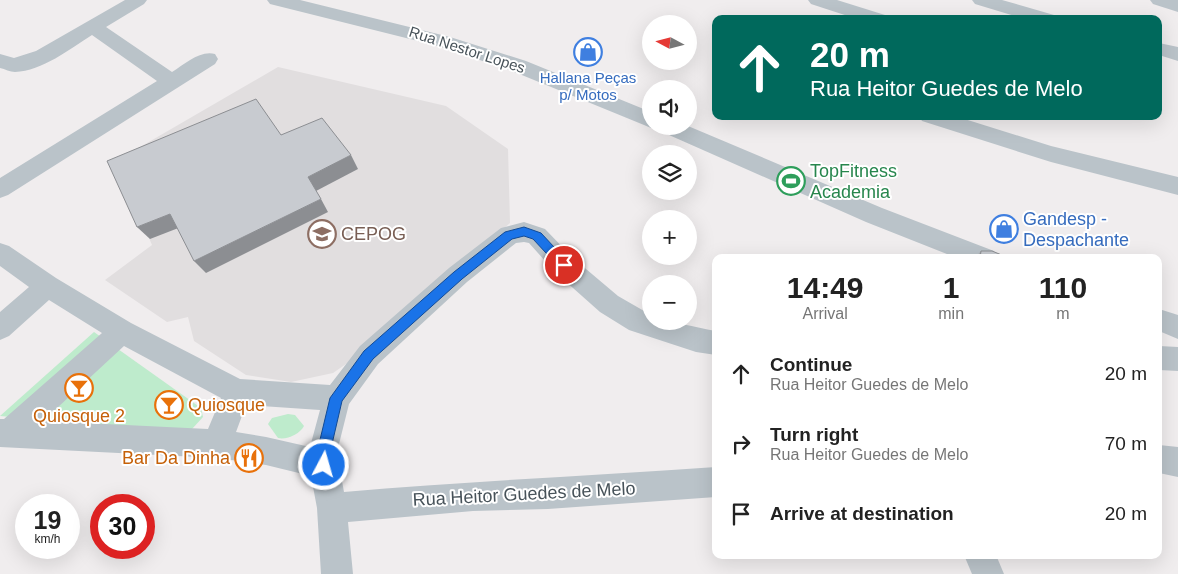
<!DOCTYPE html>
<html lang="en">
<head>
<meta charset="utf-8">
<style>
  :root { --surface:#fff; --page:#f6f6f6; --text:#222; --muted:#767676 }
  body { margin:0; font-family:Helvetica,sans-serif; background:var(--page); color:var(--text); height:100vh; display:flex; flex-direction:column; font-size:19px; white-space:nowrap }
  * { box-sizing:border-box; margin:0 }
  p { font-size:16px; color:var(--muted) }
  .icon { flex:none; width:28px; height:28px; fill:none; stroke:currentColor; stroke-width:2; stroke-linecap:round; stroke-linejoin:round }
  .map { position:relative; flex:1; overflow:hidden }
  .drawer { position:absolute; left:712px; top:254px; width:450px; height:305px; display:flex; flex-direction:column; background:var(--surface); border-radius:10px; box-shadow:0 5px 20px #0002 }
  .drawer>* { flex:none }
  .hud { position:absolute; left:712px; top:15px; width:450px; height:105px; border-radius:10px; box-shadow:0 5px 20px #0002; background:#00695c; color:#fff; overflow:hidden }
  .needle { width:32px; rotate:277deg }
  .tools { position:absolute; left:642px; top:15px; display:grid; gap:10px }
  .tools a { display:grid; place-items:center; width:55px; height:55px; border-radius:50%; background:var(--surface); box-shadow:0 5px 20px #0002; font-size:25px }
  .speed { position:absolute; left:15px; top:494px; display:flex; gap:10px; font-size:25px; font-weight:700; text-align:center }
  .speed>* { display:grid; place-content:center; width:65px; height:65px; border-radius:50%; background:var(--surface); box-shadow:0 5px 20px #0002; line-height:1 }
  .speed small { font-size:12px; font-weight:400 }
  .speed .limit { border:8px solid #d22; background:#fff; color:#111 }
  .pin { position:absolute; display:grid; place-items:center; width:42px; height:42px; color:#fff; margin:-21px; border:2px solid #fff; border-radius:50%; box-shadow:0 1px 5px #0007 }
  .me { position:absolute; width:55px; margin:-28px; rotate:6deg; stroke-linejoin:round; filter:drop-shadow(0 0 4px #0008) }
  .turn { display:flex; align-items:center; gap:18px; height:105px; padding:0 15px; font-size:22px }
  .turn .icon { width:65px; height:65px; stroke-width:2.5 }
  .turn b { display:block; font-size:35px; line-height:42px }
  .eta { display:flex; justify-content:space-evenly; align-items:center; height:85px; text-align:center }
  .eta b { font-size:30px; font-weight:700; line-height:35px }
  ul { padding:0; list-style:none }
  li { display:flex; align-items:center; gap:15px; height:70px; padding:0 15px }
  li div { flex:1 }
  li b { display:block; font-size:19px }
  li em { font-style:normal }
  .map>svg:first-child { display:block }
  .education { fill:#e1dedf }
  .green { fill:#beebcc }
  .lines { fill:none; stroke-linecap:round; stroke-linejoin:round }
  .minor { fill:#bac3c9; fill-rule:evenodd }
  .wall { fill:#acafb3 }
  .shaded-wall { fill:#8c8e92 }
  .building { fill:#c8cbd0; stroke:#8c8e92 }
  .route { fill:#1a73e8; stroke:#114b97 }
  .labels { text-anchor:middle; stroke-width:4; stroke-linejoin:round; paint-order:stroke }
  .far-street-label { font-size:15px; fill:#475259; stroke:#fff }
  .far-shop-label { font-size:15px; fill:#366cbe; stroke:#fff }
  .leisure-label { font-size:18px; fill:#27864d; stroke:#fff; text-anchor:start }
  .shop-label { font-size:18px; fill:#366cbe; stroke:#fff; text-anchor:start }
  .education-label { font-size:18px; fill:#785e54; stroke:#fff; text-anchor:start }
  .food-label { font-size:18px; fill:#c56008; stroke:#fff; text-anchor:start }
  .street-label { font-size:18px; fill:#475259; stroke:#fff }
</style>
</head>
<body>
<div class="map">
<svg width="1178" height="574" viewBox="0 0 1178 574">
  <rect width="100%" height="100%" fill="#f0edee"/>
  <path class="education" d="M278,67L446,106L508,149L510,223L359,355L333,373L291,382L246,375L194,341L188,317L167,322L105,280L152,245L116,161Z"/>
  <g class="green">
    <path d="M94,332L201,408L203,417L192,429L175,431L0,416Z"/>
    <path d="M288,414L295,415L304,426C300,434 287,440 278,438L268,424L272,418Z"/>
  </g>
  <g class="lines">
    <g class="minor">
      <path d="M125,0H147L144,4L106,27L172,72C185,64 200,50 215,54L218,59L215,64L8,195L0,198V178L157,81L92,35C70,49 42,71 15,72C10,72 5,69 0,68V54L14,58L36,51Z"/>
      <path d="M267,0H300L450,37L526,61L651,112V126H656L651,128L644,125L512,71L438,46L270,4Z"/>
      <path d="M808,0H837L885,15L887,19H857L811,4Z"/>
      <path d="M972,0H1002L1054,15L1056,19H1025L975,4Z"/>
      <path d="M1150,0H1178V12L1153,4Z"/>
      <path d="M1159,43L1178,47V61L1159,55Z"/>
      <path d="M919,116H955L1051,146L1178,177V195L1051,162L922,121Z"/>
      <path d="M657,126H688L882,208L994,251L997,258H957L866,222L660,131Z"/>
      <path d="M524,222L545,229L573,258L618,296L651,315V321C675,321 693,327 716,331V355L696,352L629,330L600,312L555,272L529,243L524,242L516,243L467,282L378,364L349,404L339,444V465L344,492C468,481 592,476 716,467V497L548,509L473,511L348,522L353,574H321L317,508L311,476L266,465L217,458L0,447V419H4L102,333L49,300L9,336L0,340V312L29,287L0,266V243L9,246L56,278L131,323L240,379L330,385L360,346L449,268L501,228ZM124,346L221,398L208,429L43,421ZM246,405L320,410L310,447L266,437L236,432Z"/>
      <path d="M1159,309L1178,315V339L1159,331Z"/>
      <path d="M1159,346L1178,347V371L1159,370Z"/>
      <path d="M1159,445L1178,447V477L1159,473Z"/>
      <path d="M964,555H996L1004,574H972Z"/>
    </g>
  </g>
  <path class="wall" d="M981,251L1009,258H975Z"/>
  <g class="shaded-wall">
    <path d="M351,155L358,169L316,191L308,177Z"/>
    <path d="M321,199L328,212L206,273L194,261Z"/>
    <path d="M170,214L181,227L150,239L137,227Z"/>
  </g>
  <g class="building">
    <path d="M256,99L281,135L322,118L351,155L308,177L321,199L194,261L170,214L137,227L107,161Z"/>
    <path d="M981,251H992L1009,258H980Z"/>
  </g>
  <path class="route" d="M524,227L541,233L568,262L569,265L568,268H560L533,239L524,236L512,239L462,279L373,359L342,401L332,444L328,469L324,471L319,469L317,465L319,444L330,398L364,351L454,272L505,232Z"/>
  <defs>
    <symbol id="shop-ring" viewBox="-11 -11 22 22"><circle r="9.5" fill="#fff" stroke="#3f7fe0" stroke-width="1.5"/><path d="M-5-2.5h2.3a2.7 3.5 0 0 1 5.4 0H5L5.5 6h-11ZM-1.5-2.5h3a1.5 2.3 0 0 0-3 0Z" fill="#3f7fe0"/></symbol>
    <symbol id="stadium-ring" viewBox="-11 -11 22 22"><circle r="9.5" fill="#fff" stroke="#2e9e5b" stroke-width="1.5"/><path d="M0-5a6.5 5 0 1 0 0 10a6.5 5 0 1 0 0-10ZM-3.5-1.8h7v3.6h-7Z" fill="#2e9e5b"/></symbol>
    <symbol id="school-ring" viewBox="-11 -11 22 22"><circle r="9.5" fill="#fff" stroke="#8d6e63" stroke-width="1.5"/><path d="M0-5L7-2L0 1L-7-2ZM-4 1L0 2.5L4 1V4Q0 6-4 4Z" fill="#8d6e63"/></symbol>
    <symbol id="bar-ring" viewBox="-11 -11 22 22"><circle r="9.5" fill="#fff" stroke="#e8710a" stroke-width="1.5"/><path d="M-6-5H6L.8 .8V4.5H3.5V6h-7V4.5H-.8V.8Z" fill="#e8710a"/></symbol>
    <symbol id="restaurant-ring" viewBox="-11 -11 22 22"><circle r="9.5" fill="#fff" stroke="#e8710a" stroke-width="1.5"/><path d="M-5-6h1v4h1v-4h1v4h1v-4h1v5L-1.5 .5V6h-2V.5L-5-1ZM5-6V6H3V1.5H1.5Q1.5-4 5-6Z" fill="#e8710a"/></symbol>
  </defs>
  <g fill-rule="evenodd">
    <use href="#shop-ring" x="572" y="36" width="32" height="32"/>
    <use href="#stadium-ring" x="775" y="165" width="32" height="32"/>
    <use href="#shop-ring" x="988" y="213" width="32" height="32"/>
    <use href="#school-ring" x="306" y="218" width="32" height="32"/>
    <use href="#bar-ring" x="63" y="372" width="32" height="32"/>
    <use href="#bar-ring" x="153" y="389" width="32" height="32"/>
    <use href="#restaurant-ring" x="233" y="442" width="32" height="32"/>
  </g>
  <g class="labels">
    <g class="far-street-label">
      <text transform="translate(467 50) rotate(18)" y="5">Rua Nestor Lopes</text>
    </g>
    <g class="far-shop-label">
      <text x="588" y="83">Hallana Peças<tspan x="588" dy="17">p/ Motos</tspan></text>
    </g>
    <g class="leisure-label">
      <text x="810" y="177">TopFitness<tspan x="810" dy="21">Academia</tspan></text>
    </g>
    <g class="shop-label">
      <text x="1023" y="225">Gandesp -<tspan x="1023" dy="21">Despachante</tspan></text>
    </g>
    <g class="education-label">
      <text x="341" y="240">CEPOG</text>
    </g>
    <g class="food-label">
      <text x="188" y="411">Quiosque</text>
      <text x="79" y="422" text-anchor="middle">Quiosque 2</text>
      <text x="230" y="464" text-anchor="end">Bar Da Dinha</text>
    </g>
    <g class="street-label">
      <text transform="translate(524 494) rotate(-3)" y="6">Rua Heitor Guedes de Melo</text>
    </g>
  </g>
</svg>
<div class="tools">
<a><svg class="needle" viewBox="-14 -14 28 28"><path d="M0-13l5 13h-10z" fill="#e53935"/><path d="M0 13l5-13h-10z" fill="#767676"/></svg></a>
<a><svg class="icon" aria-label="sound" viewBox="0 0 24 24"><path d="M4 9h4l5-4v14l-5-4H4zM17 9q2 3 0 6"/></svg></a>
<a><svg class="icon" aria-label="layers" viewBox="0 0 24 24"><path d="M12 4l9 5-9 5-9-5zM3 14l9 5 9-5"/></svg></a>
<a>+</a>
<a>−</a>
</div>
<div class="speed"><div>19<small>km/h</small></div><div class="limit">30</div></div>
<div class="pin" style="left:564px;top:265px;background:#d93025"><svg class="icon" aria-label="arrive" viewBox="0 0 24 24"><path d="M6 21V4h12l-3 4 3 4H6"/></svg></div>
<svg class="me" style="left:324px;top:465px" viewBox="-20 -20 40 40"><circle r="17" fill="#1a73e8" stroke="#fff" stroke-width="3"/><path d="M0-11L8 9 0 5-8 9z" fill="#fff"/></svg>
<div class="hud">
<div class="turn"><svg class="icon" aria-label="ahead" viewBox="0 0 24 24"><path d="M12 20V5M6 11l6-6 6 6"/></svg><div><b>20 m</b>Rua Heitor Guedes de Melo</div></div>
</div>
<section class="drawer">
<div class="eta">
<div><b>14:49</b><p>Arrival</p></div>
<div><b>1</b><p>min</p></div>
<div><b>110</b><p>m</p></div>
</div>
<ul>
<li><svg class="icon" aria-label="ahead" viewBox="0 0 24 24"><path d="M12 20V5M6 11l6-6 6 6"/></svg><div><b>Continue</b><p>Rua Heitor Guedes de Melo</p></div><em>20 m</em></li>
<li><svg class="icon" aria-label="right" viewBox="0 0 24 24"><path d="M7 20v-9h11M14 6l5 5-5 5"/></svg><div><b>Turn right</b><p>Rua Heitor Guedes de Melo</p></div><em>70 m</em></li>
<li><svg class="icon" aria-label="arrive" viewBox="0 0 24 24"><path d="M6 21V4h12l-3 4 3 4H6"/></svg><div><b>Arrive at destination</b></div><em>20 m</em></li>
</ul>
</section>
</div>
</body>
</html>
